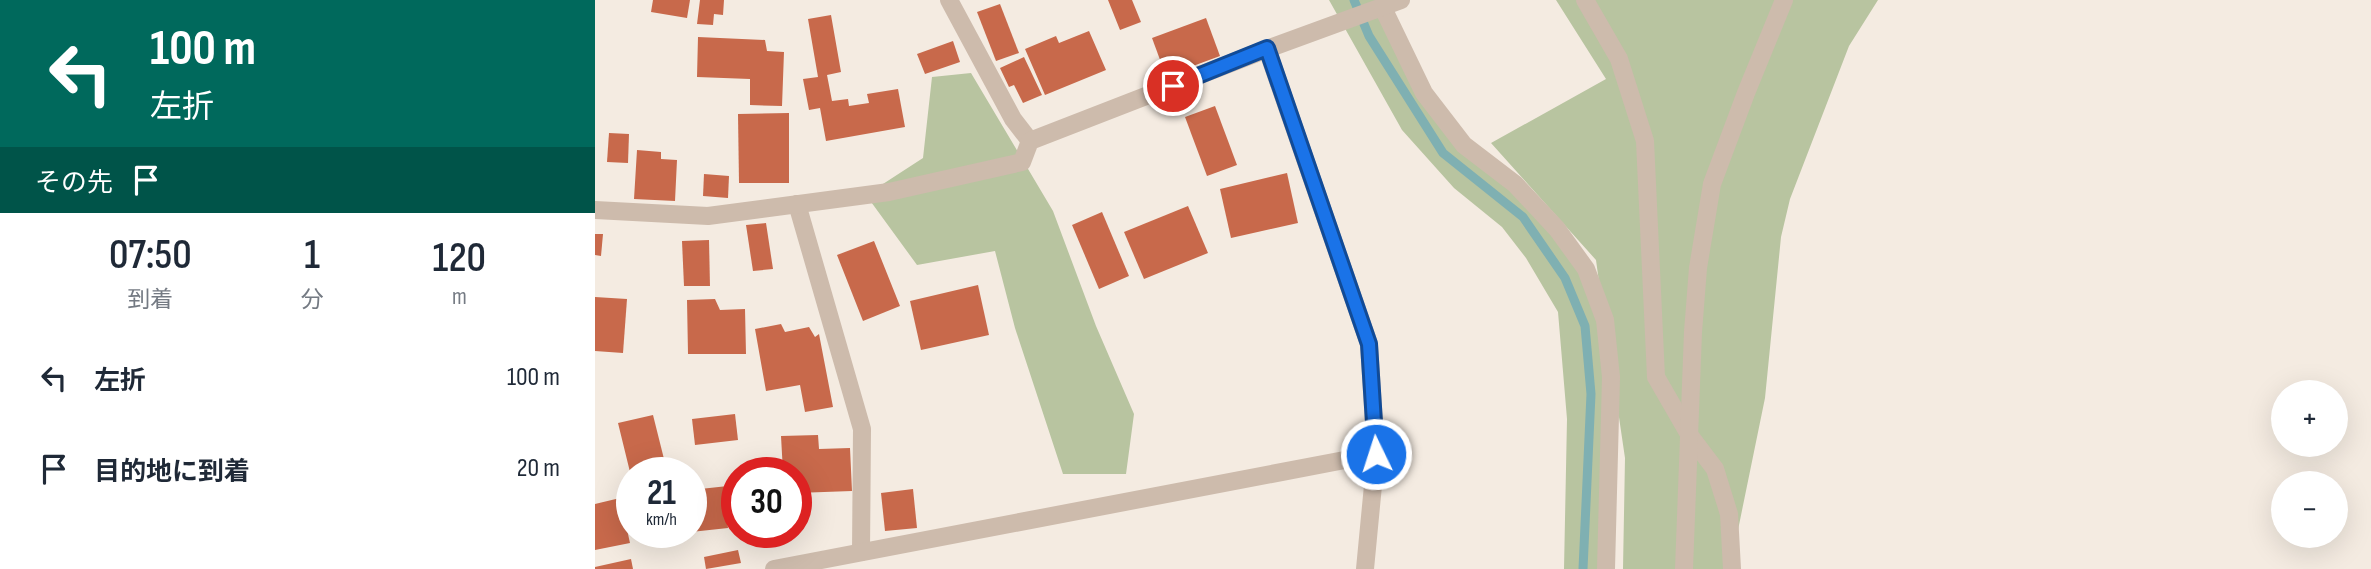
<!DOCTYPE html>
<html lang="ja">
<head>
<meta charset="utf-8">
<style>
  :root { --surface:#fff; --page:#f2f2f3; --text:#1f2937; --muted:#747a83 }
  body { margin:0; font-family:"Sofia Sans Condensed","Noto Sans JP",sans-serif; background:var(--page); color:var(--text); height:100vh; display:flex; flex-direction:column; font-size:26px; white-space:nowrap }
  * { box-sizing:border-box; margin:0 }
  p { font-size:23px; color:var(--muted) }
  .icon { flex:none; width:38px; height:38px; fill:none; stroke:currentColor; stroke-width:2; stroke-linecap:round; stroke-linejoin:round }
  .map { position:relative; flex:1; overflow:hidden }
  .side { display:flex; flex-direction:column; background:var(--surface); width:595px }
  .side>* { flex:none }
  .banner { background:#00695c; color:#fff; overflow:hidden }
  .buttons { position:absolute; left:1676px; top:380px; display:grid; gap:14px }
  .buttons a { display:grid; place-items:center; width:77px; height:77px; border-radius:50%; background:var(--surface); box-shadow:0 7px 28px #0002; font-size:35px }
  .speed { position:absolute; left:21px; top:457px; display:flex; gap:14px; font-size:35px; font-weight:700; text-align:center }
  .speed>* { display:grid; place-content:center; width:91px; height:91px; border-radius:50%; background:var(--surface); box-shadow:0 7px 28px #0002; line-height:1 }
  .speed small { font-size:18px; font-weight:400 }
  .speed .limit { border:10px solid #d22; background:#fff; color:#111 }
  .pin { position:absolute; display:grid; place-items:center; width:60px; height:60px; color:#fff; margin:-30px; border:4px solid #fff; border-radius:50%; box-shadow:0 2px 7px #0007 }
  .me { position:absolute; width:77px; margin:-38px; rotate:356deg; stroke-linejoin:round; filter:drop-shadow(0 0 5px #0008) }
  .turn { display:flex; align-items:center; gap:24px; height:147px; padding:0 35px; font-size:32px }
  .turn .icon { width:91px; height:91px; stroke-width:2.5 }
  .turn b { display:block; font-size:49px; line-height:60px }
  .then { display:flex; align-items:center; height:66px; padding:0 35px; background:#0003; gap:14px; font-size:26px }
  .eta { display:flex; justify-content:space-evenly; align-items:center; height:119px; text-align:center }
  .eta b { font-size:42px; font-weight:600; line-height:49px }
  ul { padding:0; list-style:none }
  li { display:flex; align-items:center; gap:21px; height:91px; padding:0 35px }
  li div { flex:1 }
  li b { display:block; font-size:26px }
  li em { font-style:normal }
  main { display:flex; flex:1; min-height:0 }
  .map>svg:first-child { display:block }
  .green { fill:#b8c4a0 }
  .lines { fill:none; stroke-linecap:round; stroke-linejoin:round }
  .stream { stroke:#7fb0b2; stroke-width:9 }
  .building { fill:#c8694b }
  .minor { stroke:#cdbbac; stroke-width:18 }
  .route-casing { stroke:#114b97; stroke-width:18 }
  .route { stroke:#1a73e8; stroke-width:12 }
</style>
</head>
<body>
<main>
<section class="side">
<div class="banner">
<div class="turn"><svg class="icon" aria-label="left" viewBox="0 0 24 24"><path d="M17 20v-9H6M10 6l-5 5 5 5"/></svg><div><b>100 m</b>左折</div></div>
<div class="then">その先<svg class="icon" aria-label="arrive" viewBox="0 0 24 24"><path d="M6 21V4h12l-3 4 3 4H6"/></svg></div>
</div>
<div class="eta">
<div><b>07:50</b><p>到着</p></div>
<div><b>1</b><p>分</p></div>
<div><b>120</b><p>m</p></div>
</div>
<ul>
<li><svg class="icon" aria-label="left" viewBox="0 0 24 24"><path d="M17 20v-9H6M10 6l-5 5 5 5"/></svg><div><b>左折</b></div><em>100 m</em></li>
<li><svg class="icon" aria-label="arrive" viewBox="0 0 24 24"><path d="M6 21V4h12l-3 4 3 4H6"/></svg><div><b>目的地に到着</b></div><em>20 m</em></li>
</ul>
</section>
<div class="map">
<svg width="1776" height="569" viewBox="0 0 1776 569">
  <rect width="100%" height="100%" fill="#f4ebe1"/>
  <g class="green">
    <path d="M734,0H781L824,95L948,213L1008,311L1001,260L896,143L1011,79L961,0H1283L1254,46L1195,199L1186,237L1170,398L1135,569H1028L1030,458L1012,336L1007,569H969L972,419L963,312L931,258L907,227L859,188L807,130Z"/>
    <path d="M376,73L458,211L501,326L539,414L531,474H468L420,328L400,251L322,265L271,195L328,158L337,77Z"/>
  </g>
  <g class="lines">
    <path class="stream" d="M759,0L774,36L848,153L928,217L970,278L990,326L996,394L988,569"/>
  </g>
  <g class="building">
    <path d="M58,0H95L92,18L56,12Z"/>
    <path d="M105,0H129L128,15L119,14L118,25L102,24Z"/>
    <path d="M513,0H537L546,22L525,30Z"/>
    <path d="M405,4L424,53L401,61L382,12Z"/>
    <path d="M236,15L246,72L232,75L237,101L253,99L254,106L274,103L272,94L303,89L310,127L231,141L225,108L214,110L208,79L223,77L213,19Z"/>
    <path d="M611,18L625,56L571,76L557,38Z"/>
    <path d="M494,31L511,70L450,95L430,49L461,36L464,43Z"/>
    <path d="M103,37L170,40L172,51L189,52L187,106L155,105V79L102,77Z"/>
    <path d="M358,41L365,62L330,74L322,54Z"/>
    <path d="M429,57L447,95L428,103L419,85L414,87L405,68Z"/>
    <path d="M620,106L642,165L612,176L590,117Z"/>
    <path d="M194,113V183H144L143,114Z"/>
    <path d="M14,133L34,134L33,163L12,162Z"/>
    <path d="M42,150L66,152V159L82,160L80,201L39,199Z"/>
    <path d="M692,173L703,223L636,238L625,189Z"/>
    <path d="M109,174L134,176L133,198L108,196Z"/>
    <path d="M593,206L613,253L549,279L529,232Z"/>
    <path d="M507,212L534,276L504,289L477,225Z"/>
    <path d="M171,223L178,269L158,271L151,225Z"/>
    <path d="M0,234H8L6,256L0,255Z"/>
    <path d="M114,240L115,286H89L87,241Z"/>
    <path d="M279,241L305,306L268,321L242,255Z"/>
    <path d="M383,285L394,335L326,350L315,301Z"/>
    <path d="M0,297L32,299L28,353L0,351Z"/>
    <path d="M120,299L125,310L150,309L151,354H93L92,300Z"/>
    <path d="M186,324L190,332L214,327L220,337L224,334L238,407L210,412L205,385L171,391L160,329Z"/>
    <path d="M140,414L143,440L100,445L97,419Z"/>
    <path d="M58,415L69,459L47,464L49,472H35L23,423Z"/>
    <path d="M223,435L224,449L255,448L257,491L201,493V472H188L186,436Z"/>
    <path d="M142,485V519L132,520L133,528L96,532V490Z"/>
    <path d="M318,489L322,528L290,531L286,493Z"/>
    <path d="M25,498L35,543L0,550V504Z"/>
    <path d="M60,532H80V534L61,536Z"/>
    <path d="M143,550L146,563L111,569L109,557Z"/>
    <path d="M36,559L38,569H0V567Z"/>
  </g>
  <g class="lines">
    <g class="minor">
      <path d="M354,0L418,119L435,141"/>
      <path d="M990,0L1024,59L1050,141L1061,377L1095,436L1120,469L1134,514L1137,569"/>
      <path d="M788,8L829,93L869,145L920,184L962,229L991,269L1010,320L1016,377L1011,569"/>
      <path d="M672,49L774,344L781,454L770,569"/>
      <path d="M202,204L267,429L266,552"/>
      <path d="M0,210L113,216L294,192L427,162L435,141L672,49L806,0"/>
      <path d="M179,569L781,454"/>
      <path d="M1089,569L1098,332L1103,268L1117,184L1151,93L1189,0"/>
    </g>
  </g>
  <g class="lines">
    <defs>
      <path id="route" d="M578,86L672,48L774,344L781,454"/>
    </defs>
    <use href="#route" class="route-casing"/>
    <use href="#route" class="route"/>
  </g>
</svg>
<div class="buttons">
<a>+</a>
<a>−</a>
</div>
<div class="speed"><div>21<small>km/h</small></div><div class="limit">30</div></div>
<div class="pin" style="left:578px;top:86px;background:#d93025"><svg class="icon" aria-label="arrive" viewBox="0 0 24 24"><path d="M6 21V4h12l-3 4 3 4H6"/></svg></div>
<svg class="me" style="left:781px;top:454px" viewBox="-20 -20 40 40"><circle r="17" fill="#1a73e8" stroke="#fff" stroke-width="3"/><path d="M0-11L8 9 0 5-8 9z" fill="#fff"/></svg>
</div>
</main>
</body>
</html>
